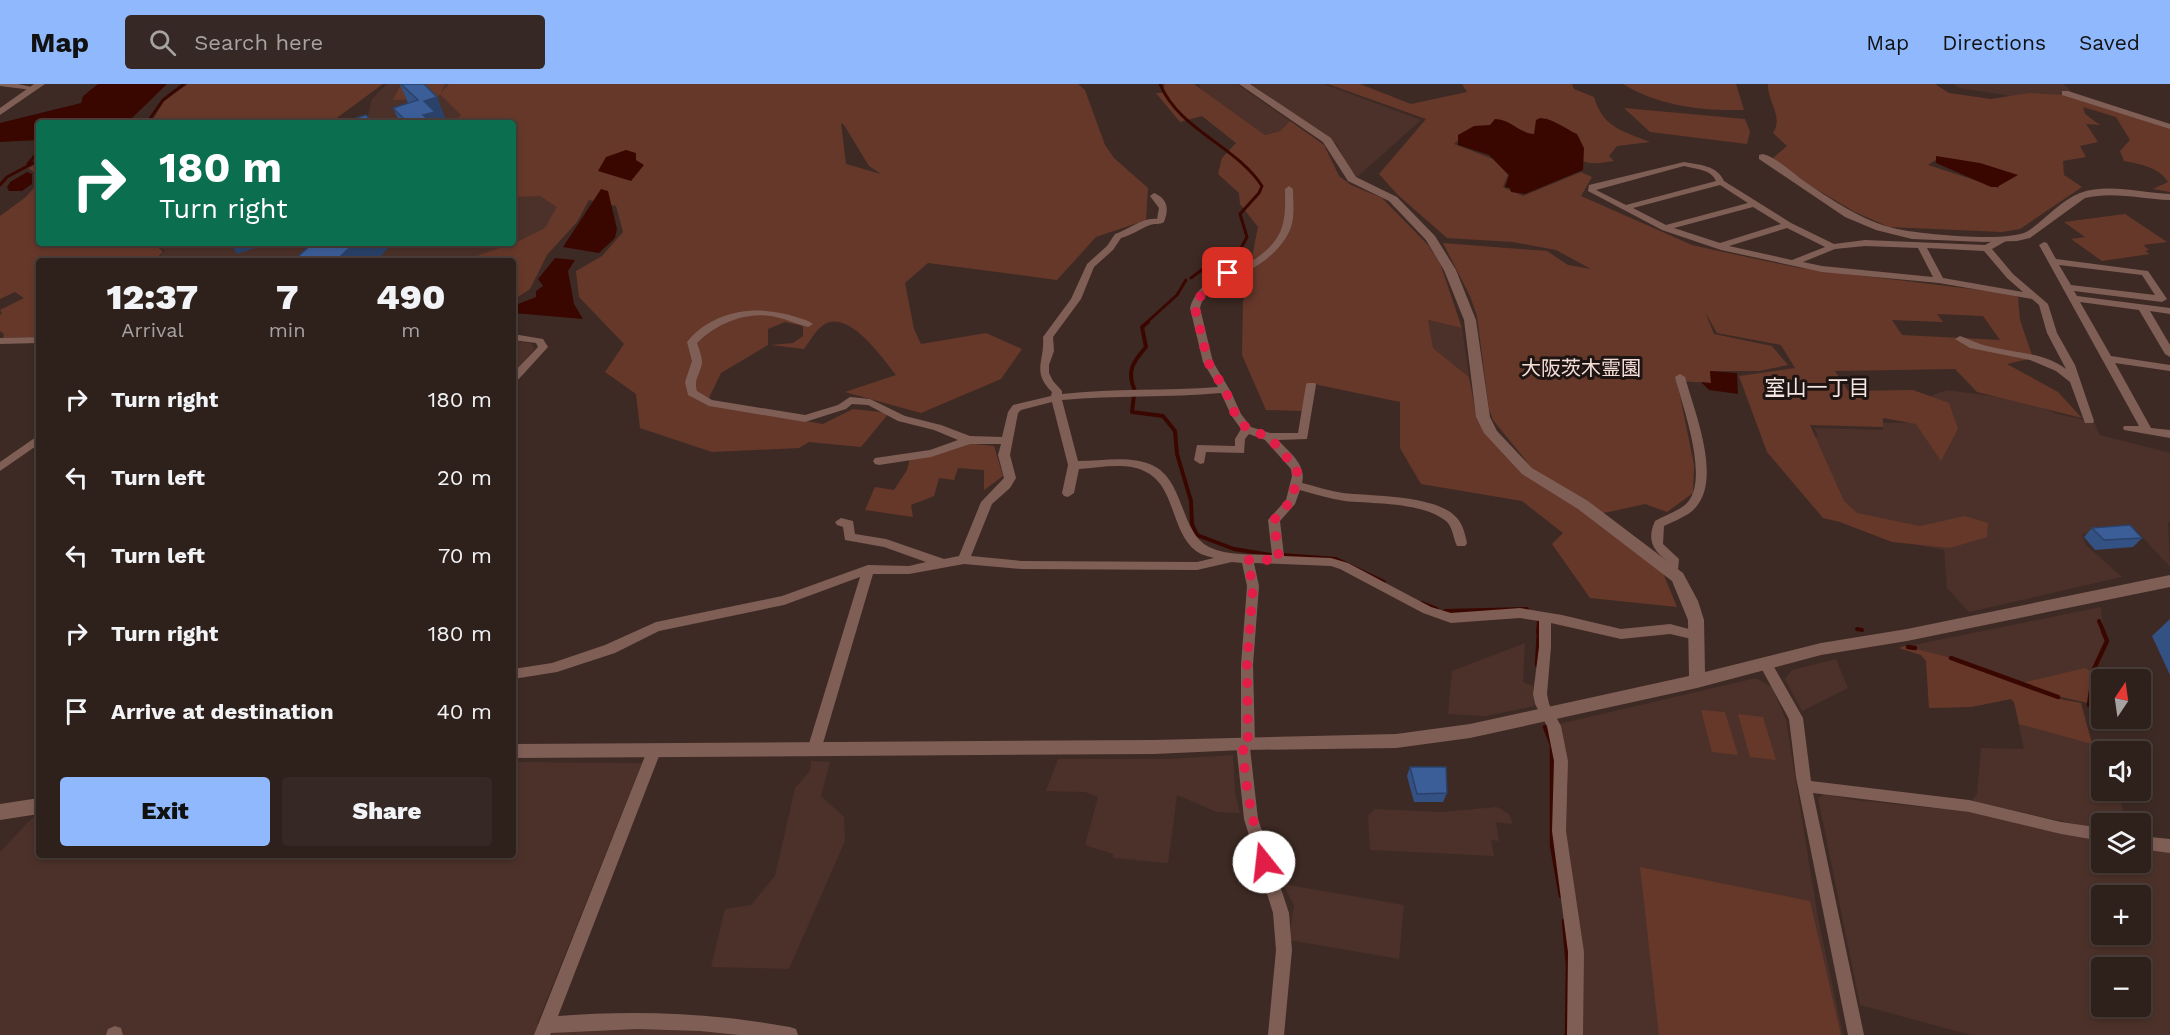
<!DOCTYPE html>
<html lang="en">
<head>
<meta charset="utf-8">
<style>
  :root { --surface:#2e201b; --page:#362824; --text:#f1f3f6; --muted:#a7a3a3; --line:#493e3a; --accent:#8fb8fd }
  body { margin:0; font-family:"Work Sans","Noto Sans JP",sans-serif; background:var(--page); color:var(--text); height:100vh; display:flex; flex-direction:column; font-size:22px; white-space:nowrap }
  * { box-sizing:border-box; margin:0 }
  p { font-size:20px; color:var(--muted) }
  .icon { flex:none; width:33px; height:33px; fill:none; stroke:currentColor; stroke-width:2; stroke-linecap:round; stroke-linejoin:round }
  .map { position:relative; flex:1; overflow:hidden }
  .drawer { position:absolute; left:36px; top:174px; width:480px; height:600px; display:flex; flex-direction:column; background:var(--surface); border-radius:6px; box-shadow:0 3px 9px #0003,0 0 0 2px var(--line) }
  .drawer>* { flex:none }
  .guide { position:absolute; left:36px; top:36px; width:480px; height:126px; border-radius:6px; box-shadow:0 3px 9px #0003,0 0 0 2px var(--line); background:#0b6e4f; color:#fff; overflow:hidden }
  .needle { width:39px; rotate:13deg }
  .fabs { position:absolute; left:2091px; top:585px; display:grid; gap:12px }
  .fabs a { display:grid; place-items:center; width:60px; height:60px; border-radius:6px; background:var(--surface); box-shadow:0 3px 9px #0003,0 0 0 2px var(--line); font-size:30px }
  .pin { position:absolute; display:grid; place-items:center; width:51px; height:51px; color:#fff; margin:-26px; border-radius:12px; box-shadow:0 3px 9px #0006 }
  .me { position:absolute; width:66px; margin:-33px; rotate:344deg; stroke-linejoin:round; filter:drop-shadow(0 0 4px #0008) }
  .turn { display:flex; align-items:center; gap:21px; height:126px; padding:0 24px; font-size:27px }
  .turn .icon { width:78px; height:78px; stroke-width:2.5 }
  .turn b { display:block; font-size:42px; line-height:51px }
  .eta { display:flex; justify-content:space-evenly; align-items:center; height:102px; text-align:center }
  .eta b { font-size:36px; font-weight:800; line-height:42px }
  .action { display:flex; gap:12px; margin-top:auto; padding:12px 24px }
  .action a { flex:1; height:69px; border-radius:6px; background:var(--accent); color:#111; font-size:24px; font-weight:800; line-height:69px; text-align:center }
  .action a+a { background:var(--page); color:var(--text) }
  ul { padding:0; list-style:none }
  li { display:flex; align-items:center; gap:18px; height:78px; padding:0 24px }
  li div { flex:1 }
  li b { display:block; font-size:22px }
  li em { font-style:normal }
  header { display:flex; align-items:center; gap:36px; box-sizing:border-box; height:84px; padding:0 30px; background:var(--accent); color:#111 }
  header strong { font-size:28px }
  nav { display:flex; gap:33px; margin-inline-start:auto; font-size:21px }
  .search { width:420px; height:54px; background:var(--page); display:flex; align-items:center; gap:15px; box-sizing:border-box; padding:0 21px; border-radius:6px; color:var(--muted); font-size:22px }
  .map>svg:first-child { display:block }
  .built { fill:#4b3129; fill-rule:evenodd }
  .green { fill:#66382a; fill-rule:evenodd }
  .water { fill:#3a0700 }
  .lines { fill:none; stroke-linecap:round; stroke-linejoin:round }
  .stream-far2 { stroke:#3a0700; stroke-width:3 }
  .stream-far1 { stroke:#3a0700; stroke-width:4 }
  .stream { stroke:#3a0700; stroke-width:4.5 }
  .minor { fill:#7f5e55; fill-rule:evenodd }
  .tertiary { fill:#7f5e55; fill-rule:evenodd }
  .wall { fill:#345183 }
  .shaded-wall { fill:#2a426a }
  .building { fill:#3c5e98; stroke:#2a426a; stroke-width:1.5 }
  .route { stroke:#e11d48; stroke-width:10; stroke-dasharray:0 18 }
  .labels { text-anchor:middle; stroke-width:6; stroke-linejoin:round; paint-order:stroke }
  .park-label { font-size:20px; fill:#f5ded8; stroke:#1e1512 }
  .neighbourhood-label { font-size:21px; fill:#f4e6e2; stroke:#1e1512 }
</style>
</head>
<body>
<header>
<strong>Map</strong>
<div class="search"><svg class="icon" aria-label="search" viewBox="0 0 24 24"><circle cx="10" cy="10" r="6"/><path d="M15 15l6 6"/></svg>Search here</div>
<nav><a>Map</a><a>Directions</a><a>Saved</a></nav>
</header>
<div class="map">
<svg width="2170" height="951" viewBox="0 0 2170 951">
  <rect width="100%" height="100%" fill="#3e2a24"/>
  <g class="built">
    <path d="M387,0H466L462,39H366L372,15Z"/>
    <path d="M1199,0H1237L1290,37L1280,47L1265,51L1201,5Z"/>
    <path d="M1251,0H1324L1421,36L1356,94L1346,80L1337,60Z"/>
    <path d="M1953,0H2063L2071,7L2068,15L2024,14L1959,4Z"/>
    <path d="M513,105L562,116L548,146L497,177H155L165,167L157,159H513Z"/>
    <path d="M1428,236L1462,244L1469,293L1433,264Z"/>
    <path d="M513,256L530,259L535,264L513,290Z"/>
    <path d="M1947,306L2026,317L2058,330L2094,338L2100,351L2170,369V437L2168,438L2170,483L2137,447L2082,450L2086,461L2122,493L1969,528L1947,504L1944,466L1898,457L1840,437L1804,353L1818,352L1814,344L1883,346L1881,339H1906L1933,311Z"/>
    <path d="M2101,523L2103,542L2109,558L2096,588L2092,621L2083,617L2057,612L1952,574L2059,615L2081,619L2097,677L2094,682L2101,692L2102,706L2112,707L2120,714L2126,739L2102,740L2101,746L1971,717L1977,710L1981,664L2024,665L2014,618L2011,615L1971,623L1929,624L1926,576L1921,571L1899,564Z"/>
    <path d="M1525,559L1523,598L1533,602L1534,622L1486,632L1448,630L1452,587Z"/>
    <path d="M1836,575L1848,604L1802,627L1785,595L1792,586Z"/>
    <path d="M1756,594L1772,603L1786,636L1818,834L1843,951H1582L1564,732L1568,702L1559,640Z"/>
    <path d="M1233,671L1235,709L1240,729L1217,728L1177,711L1168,779L1113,774V770L1085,761L1098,713L1085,708L1046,707L1058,675H1168Z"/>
    <path d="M811,677L830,678L821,712L844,733L845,757L789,885L711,883L725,825L751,821L775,792L795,704L810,687Z"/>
    <path d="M513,678L642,679L537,940L574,944L692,945L756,951H0V768L32,734L39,733V771H513Z"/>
    <path d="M1824,710L1855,716L1980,729L2101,755L2102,778H2140L2141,763L2170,769V951H1971L1860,921L1818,714ZM2102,812H2140V850H2102ZM2102,884H2140V922H2102Z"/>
    <path d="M1497,723L1509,730L1513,740L1496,738L1499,757L1491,756L1494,772L1370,766L1368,732L1375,725L1441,728Z"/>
    <path d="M1283,800L1404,821L1399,875L1289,856L1294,821Z"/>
  </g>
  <g class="green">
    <path d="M188,0H383L330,39H151L164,17Z"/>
    <path d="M401,0H445L441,9L449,0H1078L1085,6L1105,61L1114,74L1148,104L1146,136L1096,153L1057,196L928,179L905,199L914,245L921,260L986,249L1022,265L1001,295L921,329L845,308L896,291C883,275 850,226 825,240C816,245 810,257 804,265L771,261L793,259L803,252V242L785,238L768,245V261L721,289L706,320L823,340L853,325L889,329L861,363L809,358L799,364L712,368L640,344L636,310L605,288L624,260L579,213L576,187L602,172L623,148L616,122L589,116L577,138L547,171L530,205L513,216V177H418L468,175L519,157L545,144L557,123L540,112L513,113V39H453L461,31L440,10L437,14L393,16ZM841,39L844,41L869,82L881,90L846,80Z"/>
    <path d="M1165,0H1194L1265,51L1280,47L1290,37L1324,61L1339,92L1351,101L1382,114L1428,161L1440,179L1462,244L1428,236L1433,264L1469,293L1477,336L1523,390L1602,438L1663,489L1677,523L1590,514L1552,460L1563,449L1522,417L1421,400L1400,364V318L1309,299L1303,327L1266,326L1242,271L1243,218L1258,143L1240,120L1239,109L1218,90L1222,74L1236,59L1202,32L1180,38L1156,9H1162Z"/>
    <path d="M1328,0H1360L1411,20L1467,8L1462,0H1572L1574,5L1594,13C1603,44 1623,47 1650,58L1617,62L1609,72L1614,77C1596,80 1584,82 1570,69L1583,70L1579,53L1556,44L1547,34L1534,53L1473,43L1454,60L1493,75L1508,91L1503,103L1523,112L1581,88L1592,93L1581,112L1692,161L1714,166L1799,184L2004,209L2018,213L2020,236L2033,274L2007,280L2058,308L2082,334L1977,308L1955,285L1835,287L1848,307L1913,306L1949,319L1958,345L1941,377L1916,340L1883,334V343L1810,341L1844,417L1857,429L1920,442L1965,432L1988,439L1987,453L1950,464L1892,458L1840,438L1823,434L1767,368L1739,292L1795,284L1781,261L1717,249L1705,228L1714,250L1772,262L1788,281L1759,287H1710L1711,299L1677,297L1694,381L1693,409L1667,428L1645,420L1604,429L1532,384L1493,336L1489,325L1477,232L1470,212L1443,159L1547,167L1568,181L1591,185L1556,166L1513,158L1447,154L1398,111L1379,90L1426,35ZM1937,230L1983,232L2000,256L1902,251L1892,236L1943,238Z"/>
    <path d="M1623,0H1736L1744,26C1702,27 1659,22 1623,0Z"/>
    <path d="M1768,0H1935L1949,9L1991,15L2029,9L2066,11L2170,44V108L2153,105L2168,98C2159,83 2140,80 2124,77L2120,67L2130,56L2116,33L2083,23L2085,30L2100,41L2086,40L2098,58L2080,62L2086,73L2063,77L2064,91L2082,103L2020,145L2002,148L1889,143L1855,128L1826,111L1789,88L1773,74L1787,62L1773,49C1784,32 1767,18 1768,0ZM1937,75L1998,96L1999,104L1928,81Z"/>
    <path d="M1624,24L1745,35L1750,48L1747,60L1650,48Z"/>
    <path d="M39,79V159H154L163,168L153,177H39V253L3,254L4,250L0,247V231L2,229L0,226L24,214L15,208L0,215V132L26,113L39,98L35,89L28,84Z"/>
    <path d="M2125,130L2167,158L2143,161L2149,166L2145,167L2150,170L2102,177L2071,155L2085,153L2064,138Z"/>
    <path d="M964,359L994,362L1003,392L984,406V386L958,384L954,396L939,394L934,412L911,421L913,433L865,426L875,403L894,406L907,386L910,374Z"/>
    <path d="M1905,562L1951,574L2059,615L2081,619L2092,660L2019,640L2014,618L2011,615L1971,623L1929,624L1926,577L1921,571L1899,564Z"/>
    <path d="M2085,584L2092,588L2088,619L2057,612L2021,599Z"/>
    <path d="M1701,626L1725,628L1738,671L1712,668Z"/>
    <path d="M1738,630L1763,633L1776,676L1750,673Z"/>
    <path d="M1640,783L1810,817L1841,951H1659Z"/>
  </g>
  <g class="water">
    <path d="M98,0H167L127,39H39V56L0,58V39L81,19L83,12Z"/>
    <path d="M1540,34C1554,35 1564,44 1577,50L1584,64L1583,86L1525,110L1511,108L1510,104L1505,103L1509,91L1489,71L1458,61V51L1474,42L1490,41L1495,35C1510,35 1519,49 1534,50L1536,36Z"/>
    <path d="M626,66L636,69V76L644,81L631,97L598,87L606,73Z"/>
    <path d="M1936,72L1980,79L2018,91L1997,103H1991L1936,79Z"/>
    <path d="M27,88L32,90V100L22,107H9L7,103L10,98Z"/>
    <path d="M601,105L608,107L617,145L615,154L599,169L563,163Z"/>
    <path d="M555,174L575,176L568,187L574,220L583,235L513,229V222L536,213V207L543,202L538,195Z"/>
    <path d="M1710,287L1737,289L1738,310L1709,306L1701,298L1711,299Z"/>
  </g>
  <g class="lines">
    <g class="stream-far2">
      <path d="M1160,0C1179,46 1235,61 1262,102L1259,109L1240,130L1247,153L1232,181L1211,179L1191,194"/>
      <path d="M147,39L163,16L184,0"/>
      <path d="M28,80L39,67"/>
      <path d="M0,101L7,93L39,76"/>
      <path d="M1146,239L1177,211L1186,196"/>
    </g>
    <g class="stream-far1">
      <path d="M1135,307C1126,287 1133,278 1146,263L1142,243L1148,238"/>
      <path d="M1134,311L1132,328L1163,332L1175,347L1177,370L1191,417L1192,440L1197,451L1234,465L1271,471"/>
      <path d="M1282,471L1336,475L1384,498"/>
      <path d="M1422,519L1437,525"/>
      <path d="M1445,527L1527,525"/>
      <path d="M2099,537L2104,549"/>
      <path d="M1857,545L1862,546"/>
      <path d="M1538,549L1539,537"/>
    </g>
    <g class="stream">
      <path d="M1908,563L1915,564"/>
      <path d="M1951,574L2058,613"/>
      <path d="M1537,581L1539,547"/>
      <path d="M2089,621L2094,585L2107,557L2103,547"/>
      <path d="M1545,643L1552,661V761L1561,812"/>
      <path d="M1564,837L1568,882L1567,951"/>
    </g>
    <g class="minor">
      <path d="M0,0H18L36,4L32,6L0,2Z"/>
      <path d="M2062,7H2068L2170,40V45L2062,11Z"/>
      <path d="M1684,78C1699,81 1717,81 1724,97L1791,139L1834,160L1865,156L1985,161L2000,153H2006V157L1992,165L2013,190L2048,220L2057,249L2075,281L2094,337L2093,339H2085L2070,298L2056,287L2030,276L1970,264L1955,255L1960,252C1969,255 1978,260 1987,262C2014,269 2043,268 2066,285L2047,249L2039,221L2032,215L1939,199L1822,188L1721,166L1662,146L1588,107L1589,101ZM1684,82C1695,85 1711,85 1716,97L1626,121L1596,106ZM1720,101L1748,119L1666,141L1633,124ZM1753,123L1781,140L1720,159L1674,144ZM1787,144L1825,163L1792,176L1729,162ZM1865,162L1918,164L1933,193L1822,182L1803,178L1835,165ZM1927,164L1984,167L2007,194L2023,208L1943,194Z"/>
      <path d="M1289,102L1293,105C1293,117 1295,131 1291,143C1285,161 1266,178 1249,186C1244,189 1237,189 1231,191C1218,196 1203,210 1200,224L1213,278L1231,308L1241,330L1251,343L1270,349H1298L1306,301L1307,299H1315L1316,301L1307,355L1278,356C1289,368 1307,381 1302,399C1315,402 1329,407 1343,409C1371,412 1436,411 1456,433C1463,440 1465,450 1467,459L1465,462H1457C1453,454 1453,443 1446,437C1422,418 1374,420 1345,417C1330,415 1315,410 1300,406L1295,420L1280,437L1284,472L1331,474L1348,479L1431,523L1451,529L1520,524L1562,531L1621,545L1670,540L1700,548L1702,551L1700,554L1696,556L1670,550L1621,555L1551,539V563L1547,610L1549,620L1561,642L1568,677L1566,747L1584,868L1583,951H1567L1568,868L1552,747L1554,677L1547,642L1535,620L1533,610L1539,563V537L1520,534L1451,539L1423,529L1340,485L1331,482L1254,479L1259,502L1253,581L1255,659L1250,664L1258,735L1289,829L1292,866L1284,951H1268L1276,866L1273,829L1244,735L1236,659L1241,654V581L1247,502L1242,479L1232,478L1197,486L1022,485L964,480L909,490H873L821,666L819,670L814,672L809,670L807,666L860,493L784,521L659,547L615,569L557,588L513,595V585L552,579L605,561L656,538L782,512L868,481L909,482L926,478L884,463L845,456L843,443L837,441L835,438L841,434L853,437L855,450L886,455L944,475L959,472L981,418L1004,394L998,371L1001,360H970L931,373L879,381L875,380L873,377L875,374L930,366L958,356L934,346L898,337L868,321L852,320L846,325L805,338L709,322L688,311L685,298L692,277L687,258C713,226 758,220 796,233C802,235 808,236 813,240L808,243C796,240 784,234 771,232C744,228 716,240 697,259C699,265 702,272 702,278C701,290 693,295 697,307L712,316L805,331L838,321L850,313L870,315L905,332L941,341L970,352L1002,353L1008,328L1013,321L1051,312L1052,308C1031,287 1045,278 1043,253L1071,215L1087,180L1107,162L1115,150C1128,146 1143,133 1157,135L1159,124L1150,112L1154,109C1168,115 1169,125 1164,138C1159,141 1156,139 1150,141C1140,145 1132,151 1121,154L1113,166L1094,183L1081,215L1053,253L1054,267L1049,281V289L1053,297L1062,307V310C1114,304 1166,307 1218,303L1203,278L1190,224C1194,208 1210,194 1225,187C1231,184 1237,185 1243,182C1258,175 1277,160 1282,143C1286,131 1285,117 1285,105ZM1221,309L1231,331L1241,345L1235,355V362L1197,361L1194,376L1200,380L1204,379L1206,368L1244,369L1245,355L1249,350L1265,356L1291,385L1292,392L1286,416L1268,436L1272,471C1252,470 1228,472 1209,463C1180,449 1185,396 1152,381C1130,371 1102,377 1078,377L1062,316C1115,311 1168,314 1221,309ZM1052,318L1068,381L1062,409L1064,412L1068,413L1074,409L1079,385C1099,384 1125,378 1144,387C1176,401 1170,447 1196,467C1201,471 1208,472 1214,474L1197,478L1022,477L971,472L992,420L1010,404L1016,394L1010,371L1018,329L1021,326Z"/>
      <path d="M2044,158L2047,159L2056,175L2148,187L2167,215L2162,218L2074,207L2077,212L2170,224V230L2150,227L2170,261V273L2165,270L2139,226L2080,218L2111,272L2170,281V287L2115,279L2151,344L2170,346V354L2124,346L2123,344L2124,342H2139L2039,161ZM2059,181L2142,191L2155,211L2071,201Z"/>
      <path d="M513,250L543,255L548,263L517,297L513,298V289L538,263L536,259L513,256Z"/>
      <path d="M39,253V259L0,260V254Z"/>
      <path d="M1680,290L1685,293C1694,327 1722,393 1696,423C1689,432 1674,437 1664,442L1663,460L1679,475L1678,486L1672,490L1668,489L1666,486L1667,477C1652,465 1647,455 1655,437C1665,431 1679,427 1687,419C1710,395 1682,321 1675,293Z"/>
      <path d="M39,351V360L0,387V378Z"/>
      <path d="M1765,575L1770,576L1803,634L1811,697L1969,716L2061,738L2102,744V757L2061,750L1969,728L1813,709L1864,951H1848L1796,693L1789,635L1759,580L1760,576Z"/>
      <path d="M654,661L659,663L661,667L558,932C636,926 713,929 790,943L796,945L798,951H739L700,947L637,945L551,949L550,951H534L647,667L649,663Z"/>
      <path d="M2140,752L2170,755V769L2140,765Z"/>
      <path d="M115,942L121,944L123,951H106L108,945Z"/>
    </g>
    <g class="tertiary">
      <path d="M34,0H45L0,31V24Z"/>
      <path d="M1239,0H1250L1331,54L1356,93L1397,113L1435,152L1456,186L1476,236L1490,333L1497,347L1532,384L1588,417L1683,489L1698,517L1704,536L1705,588L1821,559L1907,545L2170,491V503L1907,557L1821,571L1697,604L1470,654L1396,664L1243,666L1154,670L513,674V660L1154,656L1396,650L1470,640L1689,592L1688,536L1672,497L1578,425L1522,390L1484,349L1476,333L1464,236L1444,186L1426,156L1389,117L1348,97L1323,58Z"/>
      <path d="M1763,70C1777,74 1789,86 1801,95C1830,115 1862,137 1897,145C1920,150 2010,159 2028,147C2045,136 2061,116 2080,109C2108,99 2141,109 2170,110V116C2142,115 2113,107 2085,114L2030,154L2017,157L1984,158L1912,155L1876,146L1845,133L1759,75V71Z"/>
      <path d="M39,714V730L0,736V720Z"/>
    </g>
  </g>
  <g class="wall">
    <path d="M400,0H424L447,38L444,39H400L393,24L408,19Z"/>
    <path d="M2092,444L2142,454L2133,463L2095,466L2084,453Z"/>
    <path d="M2170,535V591L2152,552Z"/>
    <path d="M1410,683L1447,709L1443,718H1414L1407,692Z"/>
  </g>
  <g class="shaded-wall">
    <path d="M437,13L447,38L444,39H426L423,31L424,17Z"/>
    <path d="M230,159H256L258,163L237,170Z"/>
    <path d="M354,159H393L376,177H341L339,174Z"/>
  </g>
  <g class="building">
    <path d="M401,0H424L437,13L424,17L435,28L423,31L431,39H408L393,24L418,16Z"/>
    <path d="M366,31L373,39H340Z"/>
    <path d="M313,159H354L339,174L351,175L349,177H293Z"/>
    <path d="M2130,441L2142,454L2104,456L2092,444Z"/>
    <path d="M1410,683H1446L1447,709L1417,710Z"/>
  </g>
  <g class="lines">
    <path class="route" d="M1228,189L1196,216L1195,224L1208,278L1226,308L1236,332L1247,345L1269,353L1296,384L1298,392L1291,417L1274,436L1279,476H1247L1253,502L1247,581L1248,659H1243C1244,700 1253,739 1264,778"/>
  </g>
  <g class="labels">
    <g class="park-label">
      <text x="1581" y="291">大阪茨木霊園</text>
    </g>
    <g class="neighbourhood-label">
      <text x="1817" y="311">室山一丁目</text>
    </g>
  </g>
</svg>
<div class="fabs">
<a><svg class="needle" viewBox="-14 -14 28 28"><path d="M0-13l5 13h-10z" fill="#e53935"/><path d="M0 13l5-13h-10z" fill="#a7a3a3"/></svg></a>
<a><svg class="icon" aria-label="sound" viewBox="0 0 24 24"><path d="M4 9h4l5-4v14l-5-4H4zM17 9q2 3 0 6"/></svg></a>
<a><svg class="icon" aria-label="layers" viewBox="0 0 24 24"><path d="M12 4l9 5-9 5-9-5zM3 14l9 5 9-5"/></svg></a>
<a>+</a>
<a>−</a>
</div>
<div class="pin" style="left:1228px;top:189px;background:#d93025"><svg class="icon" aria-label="arrive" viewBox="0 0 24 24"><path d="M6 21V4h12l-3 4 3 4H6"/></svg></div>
<svg class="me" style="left:1264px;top:778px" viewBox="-20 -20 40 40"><circle r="19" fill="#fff"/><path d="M0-13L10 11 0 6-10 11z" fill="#e11d48"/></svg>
<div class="guide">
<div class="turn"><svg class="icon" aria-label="right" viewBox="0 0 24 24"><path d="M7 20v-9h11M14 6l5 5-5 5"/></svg><div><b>180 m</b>Turn right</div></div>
</div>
<section class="drawer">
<div class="eta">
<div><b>12:37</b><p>Arrival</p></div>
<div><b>7</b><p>min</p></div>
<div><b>490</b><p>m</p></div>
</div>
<ul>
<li><svg class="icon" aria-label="right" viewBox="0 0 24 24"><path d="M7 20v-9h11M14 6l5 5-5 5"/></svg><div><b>Turn right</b></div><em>180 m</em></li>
<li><svg class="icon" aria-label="left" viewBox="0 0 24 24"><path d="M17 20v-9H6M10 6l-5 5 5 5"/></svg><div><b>Turn left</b></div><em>20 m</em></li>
<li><svg class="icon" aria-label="left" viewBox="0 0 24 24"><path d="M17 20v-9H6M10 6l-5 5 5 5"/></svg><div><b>Turn left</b></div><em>70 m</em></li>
<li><svg class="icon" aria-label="right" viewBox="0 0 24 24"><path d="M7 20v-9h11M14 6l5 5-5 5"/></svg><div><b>Turn right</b></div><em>180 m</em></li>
<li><svg class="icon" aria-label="arrive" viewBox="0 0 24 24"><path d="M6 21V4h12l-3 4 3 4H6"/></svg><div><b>Arrive at destination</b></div><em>40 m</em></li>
</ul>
<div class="action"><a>Exit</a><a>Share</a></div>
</section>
</div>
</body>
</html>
